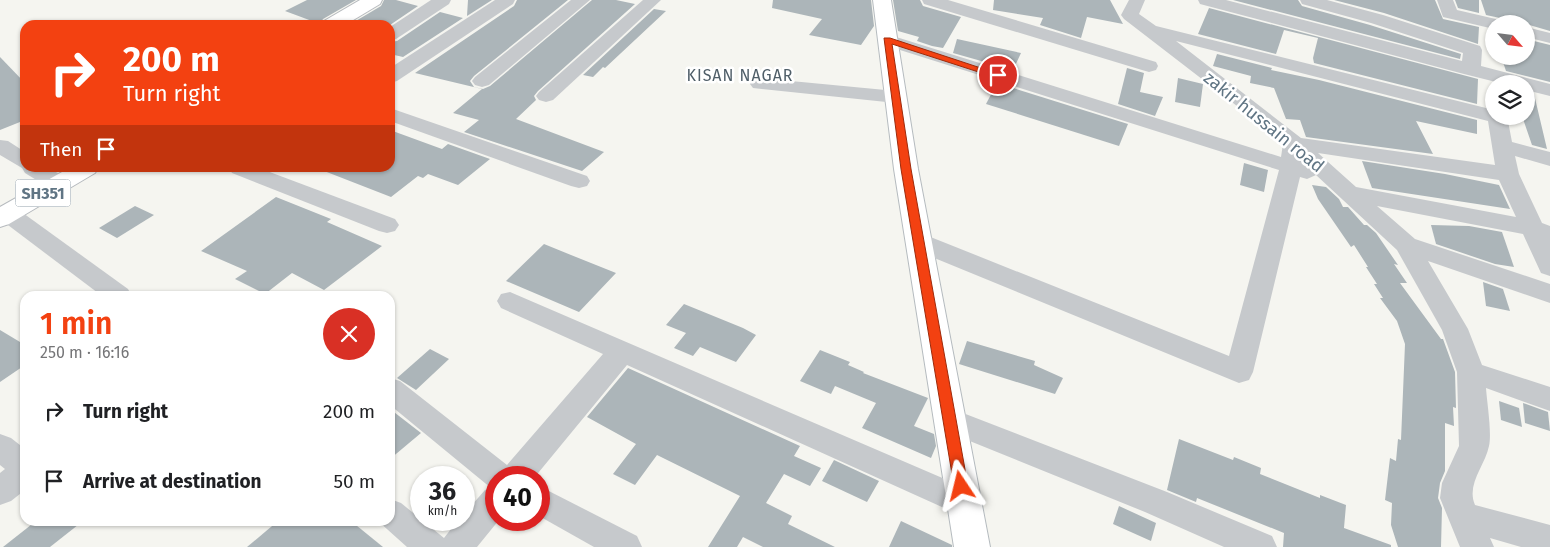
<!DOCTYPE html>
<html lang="en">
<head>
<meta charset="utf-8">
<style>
  :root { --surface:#fff; --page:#f2f2f2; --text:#202124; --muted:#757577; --accent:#f34111 }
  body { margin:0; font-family:"Fira Sans",sans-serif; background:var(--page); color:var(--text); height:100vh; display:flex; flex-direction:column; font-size:19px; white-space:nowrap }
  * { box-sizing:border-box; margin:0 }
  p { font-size:16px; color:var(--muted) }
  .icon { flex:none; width:28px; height:28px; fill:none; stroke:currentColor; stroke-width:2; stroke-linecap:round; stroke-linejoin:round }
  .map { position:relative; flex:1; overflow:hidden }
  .details { position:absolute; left:20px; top:291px; width:375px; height:235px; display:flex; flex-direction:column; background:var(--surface); border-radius:15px; box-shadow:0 1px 4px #0004 }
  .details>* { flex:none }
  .top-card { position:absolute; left:20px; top:20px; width:375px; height:152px; border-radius:15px; box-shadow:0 1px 4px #0004; background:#f34111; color:#fff; overflow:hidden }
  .needle { width:32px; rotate:118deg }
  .fabs { position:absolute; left:1485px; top:15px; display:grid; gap:10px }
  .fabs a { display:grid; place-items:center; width:50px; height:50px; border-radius:50%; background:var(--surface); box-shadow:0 1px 4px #0004; font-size:25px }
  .speed { position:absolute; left:410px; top:466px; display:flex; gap:10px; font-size:25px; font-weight:700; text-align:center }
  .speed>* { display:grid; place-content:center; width:65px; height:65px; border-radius:50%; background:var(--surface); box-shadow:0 1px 4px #0004; line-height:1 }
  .speed small { font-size:12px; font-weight:400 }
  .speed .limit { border:8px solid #d22; background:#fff; color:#111 }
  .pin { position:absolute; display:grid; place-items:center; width:42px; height:42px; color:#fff; margin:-21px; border:2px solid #fff; border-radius:50%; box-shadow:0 1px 5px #0007 }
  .me { position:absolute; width:55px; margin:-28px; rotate:350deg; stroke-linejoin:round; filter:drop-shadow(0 0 4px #0008) }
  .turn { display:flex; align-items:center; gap:18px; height:105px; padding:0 20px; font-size:22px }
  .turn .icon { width:65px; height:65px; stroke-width:2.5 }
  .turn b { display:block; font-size:35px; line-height:42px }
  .then { display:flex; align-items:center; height:48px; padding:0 20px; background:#0003; gap:10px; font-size:19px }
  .round { display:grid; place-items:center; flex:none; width:52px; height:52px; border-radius:26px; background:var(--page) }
  .head { display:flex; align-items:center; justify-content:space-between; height:85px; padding:0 20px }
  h1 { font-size:30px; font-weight:600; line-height:38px; color:var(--accent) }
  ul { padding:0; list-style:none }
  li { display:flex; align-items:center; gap:15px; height:70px; padding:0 20px }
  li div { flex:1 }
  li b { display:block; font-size:19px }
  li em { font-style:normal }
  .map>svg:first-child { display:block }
  .building { fill:#acb5b9 }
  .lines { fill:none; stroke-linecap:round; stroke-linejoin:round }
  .secondary-casing { stroke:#b5bbbf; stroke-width:2 }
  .primary-casing { stroke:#b6babe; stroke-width:2 }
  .street { fill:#c6c9cc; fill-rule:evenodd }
  .secondary { fill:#fff; fill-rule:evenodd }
  .primary { fill:#fff; fill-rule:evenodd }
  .route { fill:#f34111; stroke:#9e2a0b }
  .labels { text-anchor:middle; stroke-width:5; stroke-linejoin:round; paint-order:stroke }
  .far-quarter-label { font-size:16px; letter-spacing:1px; fill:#4f5e68; stroke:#fff }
  .shield { fill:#fff; stroke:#909ea9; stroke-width:1 }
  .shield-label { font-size:16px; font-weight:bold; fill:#607584 }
  .street-label { font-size:18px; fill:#607584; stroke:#fff }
</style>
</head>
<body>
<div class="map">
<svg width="1550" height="547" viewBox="0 0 1550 547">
  <rect width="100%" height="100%" fill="#f5f5f0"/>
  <g class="building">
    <path d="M307,0H356L323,19L320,24L285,11Z"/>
    <path d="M384,0H396L418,6L390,25H349L381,6Z"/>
    <path d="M468,0H492L467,16Z"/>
    <path d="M517,0H568L474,76L470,81L474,87L483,89L490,86L592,0H616L635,4L538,91L534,96L536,100L516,119L604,152L582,171L464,132L479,120L453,113L482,89L415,73L514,6Z"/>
    <path d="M773,0H871L874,26L861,45L809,35L822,19L772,8Z"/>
    <path d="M893,0H920L923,6L961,17L943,48L932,46L917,41L919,37L898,31Z"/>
    <path d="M994,0H1110L1123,24L1087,17L1081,38L1040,25L1043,18L993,10Z"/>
    <path d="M1233,0H1298L1302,6L1370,25L1461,54L1460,59Z"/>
    <path d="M1334,0H1435L1443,19L1479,27L1478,44L1384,13Z"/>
    <path d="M1455,0H1479V13L1458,8Z"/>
    <path d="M1481,0H1550V31L1526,24H1505L1500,18L1486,15Z"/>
    <path d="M1209,8L1478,79L1477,104L1314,63L1313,58L1318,38L1284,30L1276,54L1198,34Z"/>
    <path d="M654,9L666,11L605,68L603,67L593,77L583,75Z"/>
    <path d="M440,12L463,18L403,57L390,54V42L397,41Z"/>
    <path d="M957,39L1021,53L1013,70L953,53Z"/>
    <path d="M1526,39L1550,45V82L1506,71L1501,56H1526Z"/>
    <path d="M1217,54L1272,68L1271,70L1319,80L1477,120V134L1416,121L1433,154L1306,137L1300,120L1286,119L1274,88L1250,83L1251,76L1213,66Z"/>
    <path d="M0,57L25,83V120L0,130Z"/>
    <path d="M1127,68L1144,73L1140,92L1163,97L1155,116L1118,104Z"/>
    <path d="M1178,78L1203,84L1200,107L1175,102Z"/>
    <path d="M997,83L1128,124L1119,146L986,104Z"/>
    <path d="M1526,92L1534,94L1547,149L1532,145L1522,116H1526Z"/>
    <path d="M390,130L442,149L448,144L490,159L458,185L428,174L423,178L418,176L391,197L319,169L390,168Z"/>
    <path d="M1362,161L1445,174L1499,185L1510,209L1372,188Z"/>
    <path d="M1244,163L1268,170L1264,192L1240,185Z"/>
    <path d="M1312,185L1326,187L1339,199L1343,207H1348L1364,225H1367L1376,233L1398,265L1394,264L1407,283H1400L1441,339H1443L1455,372L1456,408L1453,407L1454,426L1445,423V471L1440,483L1438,498L1442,508L1441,547H1398L1391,525L1392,503L1385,500L1390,458L1396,461L1398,439L1401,440L1405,344L1397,321L1380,298H1383L1374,284H1377L1366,267H1368L1354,245L1351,247L1318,199Z"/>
    <path d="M276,197L331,219L327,222L382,246L324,290L292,273L265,294L235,279L247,271L201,251Z"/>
    <path d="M135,206L154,215L117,238L99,228Z"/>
    <path d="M1431,225L1469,226L1502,232L1514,267L1495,264L1436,244Z"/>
    <path d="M544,244L571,255L616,273L579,312L506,281Z"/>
    <path d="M1483,282L1503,289L1510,311L1486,306Z"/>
    <path d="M684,304L743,328L756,335L736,362L700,347L693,356L674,348L686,333L666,325Z"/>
    <path d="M0,330L25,345V365L0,382Z"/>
    <path d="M967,341L1035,361L1034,365L1063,378L1055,394L959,364Z"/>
    <path d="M430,349L449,359L416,390L397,378Z"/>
    <path d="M820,350L850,362L848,365L864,372L863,373L928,398L914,426L934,434L936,446L931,458L862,428L876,403L835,386L831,394L800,381Z"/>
    <path d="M628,368L800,446L794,456L821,468L810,486L784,474L766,503L792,516L788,524L835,547H763L743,537L737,547H708L740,496L657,455L635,485L613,474L636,444L587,417Z"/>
    <path d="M1499,401L1519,408L1522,427L1501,420Z"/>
    <path d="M1523,403L1548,412L1550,431L1525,423Z"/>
    <path d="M390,409L421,433L390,459Z"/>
    <path d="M1179,439L1233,460L1234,457L1261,468L1260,474L1320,498V495L1346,505L1344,528L1391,545V547H1283L1284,533L1197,498L1196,502L1167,490Z"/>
    <path d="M834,460L879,481L867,502L822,481Z"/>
    <path d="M1119,506L1156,523L1151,541L1113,524Z"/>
    <path d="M36,521H83L50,547H3Z"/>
    <path d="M278,521H351L383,547H247Z"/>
    <path d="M901,521L952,545V547H889Z"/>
  </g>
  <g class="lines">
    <defs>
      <path id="secondary" d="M873,0H891L918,169L990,547H954L894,169Z"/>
      <g id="primary">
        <path d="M360,0H382L380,4L345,25H321L324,21Z"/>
        <path d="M69,168H98L95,173L9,224L0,227V207Z"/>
      </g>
    </defs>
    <use href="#secondary" class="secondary-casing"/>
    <use href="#primary" class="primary-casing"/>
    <g class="street">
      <path d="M431,0H451L449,4L396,39L390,40V27Z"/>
      <path d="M495,0H515L513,4L397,81L390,83V68Z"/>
      <path d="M571,0H590L489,85L482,87L475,85L472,81L475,77Z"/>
      <path d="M643,0H661L553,100L546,102L539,100L536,96L539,92Z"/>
      <path d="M922,0H948L1156,62L1158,66L1156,70L1149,72L1142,70L924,4Z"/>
      <path d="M1129,0H1145L1139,14L1156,26L1494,110V116H1507L1512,142L1550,152V166L1515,156L1519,174L1542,223L1550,226V276L1541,273L1523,234L1377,206L1415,239L1550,284V303L1428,261L1468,329L1482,365L1550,387V411L1486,388C1487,403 1492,433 1489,446C1485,466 1466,484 1475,505L1550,525V547H1521L1490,538L1494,547H1460L1440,498L1442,483L1459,446L1457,372L1442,330L1397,250L1316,175L1307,179L1300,177L1253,372L1249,380L1239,383L910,248L907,242L910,236L919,234L928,236L1229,356L1279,170L881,44L878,40L881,36L887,35L893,36L1281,157L1283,144L1272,133L1124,19L1121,15ZM1176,41L1488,121L1495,165L1301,138ZM1318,153L1499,180L1516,217L1356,187Z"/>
      <path d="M1198,0H1226L1462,61L1463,53L1371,23L1302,4L1300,0H1327L1383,15L1480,46L1482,50L1481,66L1550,84V96L1526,90V84H1504L1464,74L1200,4Z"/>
      <path d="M1437,0H1453L1457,10L1500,20L1503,24H1494V29L1443,17Z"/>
      <path d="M1526,27L1550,33V43L1526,37Z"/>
      <path d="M760,78L896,91L903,93L906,97L903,101L896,103L753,88L750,84L753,80Z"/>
      <path d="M390,108L587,176L590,181L587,186L579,188L571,186L390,121Z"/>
      <path d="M0,140L8,141L25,152V168C42,168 60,168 70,184L67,189L59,191L51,189L25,173L22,168L0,155Z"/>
      <path d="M229,168H259L395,219L399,225L395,231L387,233L379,231L232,173Z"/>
      <path d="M8,205L16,208L128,289L132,296H102L0,219V208Z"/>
      <path d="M510,292L975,492L980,502L975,512L964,516L953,512L627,365L534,478H496V520H499L477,547H407L378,521H390V499L401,503L444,538L458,520H464V514L485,490L491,488L390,405V378L400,381L507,465L603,354L501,308L497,301L501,294Z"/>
      <path d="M950,408L1167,492L1272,536L1277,547H1224L1145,512L940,429L935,420L940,411Z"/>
      <path d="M0,434L11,438L25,449V490L11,501L0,505V473L5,469L0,465Z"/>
      <path d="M539,486L637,536L642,547H594L539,516Z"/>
    </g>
    <use href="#secondary" class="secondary"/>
    <use href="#primary" class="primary"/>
  </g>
  <path class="route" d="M884,38H890L1002,75L994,77L892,44L911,169L968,486L966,490L961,492L956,490L954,486L901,169Z"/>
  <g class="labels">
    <g class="far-quarter-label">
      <text x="740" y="81">KISAN NAGAR</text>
    </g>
    <rect class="shield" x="15.5" y="179.5" width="55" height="27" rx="4"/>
    <g class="shield-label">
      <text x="43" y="199">SH351</text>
    </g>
    <g class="street-label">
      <text transform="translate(1264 122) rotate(39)" y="6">zakir hussain road</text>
    </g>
  </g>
</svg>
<div class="fabs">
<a><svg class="needle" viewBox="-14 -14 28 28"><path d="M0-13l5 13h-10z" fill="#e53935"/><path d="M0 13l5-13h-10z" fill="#757577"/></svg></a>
<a><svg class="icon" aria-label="layers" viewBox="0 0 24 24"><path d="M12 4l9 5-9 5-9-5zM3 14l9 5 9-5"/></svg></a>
</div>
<div class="speed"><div>36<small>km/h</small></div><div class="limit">40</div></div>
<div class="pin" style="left:998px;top:75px;background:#d93025"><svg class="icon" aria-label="arrive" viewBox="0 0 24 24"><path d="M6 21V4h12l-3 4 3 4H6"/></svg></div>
<svg class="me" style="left:961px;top:486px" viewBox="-20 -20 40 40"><path d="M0-17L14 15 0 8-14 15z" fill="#f34111" stroke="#fff" stroke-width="4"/></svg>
<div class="top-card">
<div class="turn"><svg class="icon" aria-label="right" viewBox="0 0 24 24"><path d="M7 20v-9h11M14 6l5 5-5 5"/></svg><div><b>200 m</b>Turn right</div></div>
<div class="then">Then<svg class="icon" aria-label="arrive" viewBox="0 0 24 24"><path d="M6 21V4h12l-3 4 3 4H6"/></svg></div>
</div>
<section class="details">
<div class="head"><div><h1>1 min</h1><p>250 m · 16:16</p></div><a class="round" style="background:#d93025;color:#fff"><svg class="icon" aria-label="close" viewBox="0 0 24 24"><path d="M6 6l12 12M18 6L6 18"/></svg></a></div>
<ul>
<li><svg class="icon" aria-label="right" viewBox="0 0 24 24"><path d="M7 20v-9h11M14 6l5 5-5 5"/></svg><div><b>Turn right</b></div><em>200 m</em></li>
<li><svg class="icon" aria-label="arrive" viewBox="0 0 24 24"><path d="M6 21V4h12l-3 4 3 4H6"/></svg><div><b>Arrive at destination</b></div><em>50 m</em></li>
</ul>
</section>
</div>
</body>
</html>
